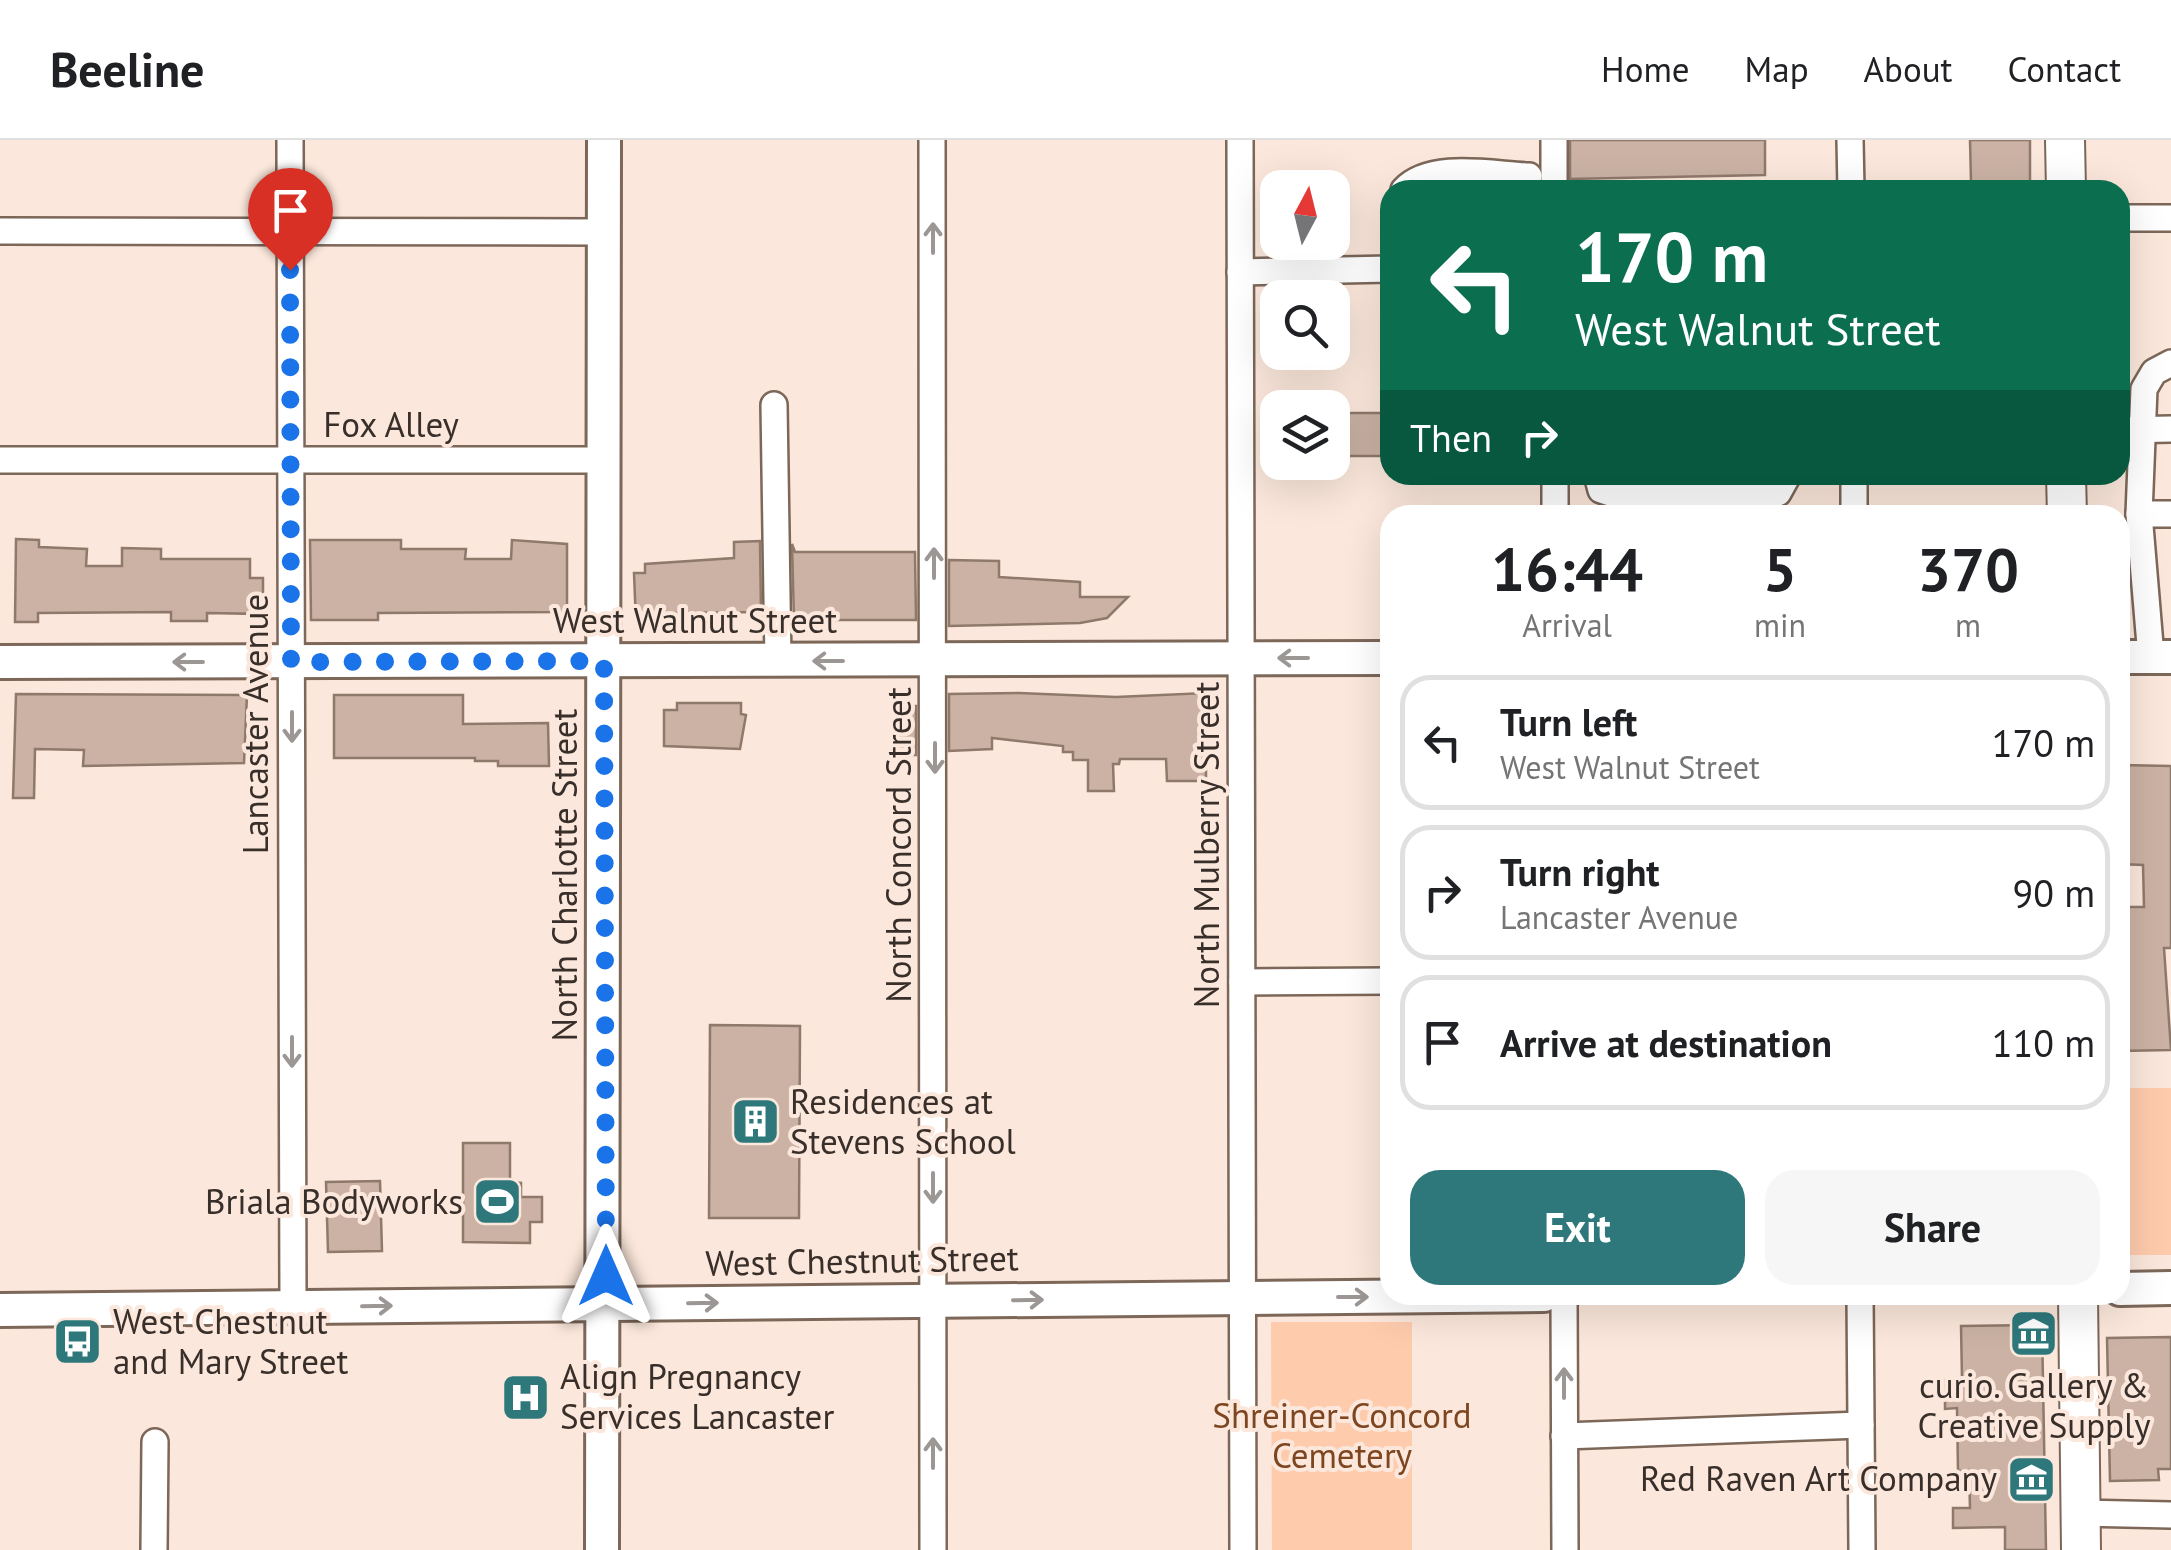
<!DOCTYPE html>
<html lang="en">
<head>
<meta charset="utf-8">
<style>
  :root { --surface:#fff; --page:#f6f6f6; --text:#202124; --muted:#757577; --line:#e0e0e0; --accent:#2e787c }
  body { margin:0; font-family:"PT Sans",sans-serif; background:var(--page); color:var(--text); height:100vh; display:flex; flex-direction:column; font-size:38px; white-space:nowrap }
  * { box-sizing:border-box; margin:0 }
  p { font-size:32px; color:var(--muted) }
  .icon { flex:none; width:55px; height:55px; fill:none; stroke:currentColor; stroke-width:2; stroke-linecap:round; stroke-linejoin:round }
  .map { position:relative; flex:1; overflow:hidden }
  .sheet { position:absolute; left:1380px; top:365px; width:750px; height:800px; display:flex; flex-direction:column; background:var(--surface); border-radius:30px; box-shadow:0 10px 40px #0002 }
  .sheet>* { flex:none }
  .top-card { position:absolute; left:1380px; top:40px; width:750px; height:305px; border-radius:30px; box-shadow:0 10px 40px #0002; background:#0b6e4f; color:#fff; overflow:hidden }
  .needle { width:65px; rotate:7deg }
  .tools { position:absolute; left:1260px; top:30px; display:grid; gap:20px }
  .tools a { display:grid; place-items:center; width:90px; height:90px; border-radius:20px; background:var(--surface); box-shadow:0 10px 40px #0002; font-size:50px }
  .pin { position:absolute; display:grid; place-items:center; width:85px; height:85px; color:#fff; margin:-102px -42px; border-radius:50% 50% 50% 0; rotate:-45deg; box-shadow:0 0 10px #0007 }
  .pin .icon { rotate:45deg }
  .me { position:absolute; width:110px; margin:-55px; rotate:0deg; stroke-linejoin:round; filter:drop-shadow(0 0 8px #0008) }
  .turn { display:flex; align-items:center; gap:35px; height:210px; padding:0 30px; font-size:45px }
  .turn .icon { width:130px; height:130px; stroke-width:2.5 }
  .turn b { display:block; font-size:70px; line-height:85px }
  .then { display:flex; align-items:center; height:95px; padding:0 30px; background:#0003; gap:20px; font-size:38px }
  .eta { display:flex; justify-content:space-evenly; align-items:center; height:170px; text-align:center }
  .eta b { font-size:60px; font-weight:800; line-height:70px }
  .primary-button { display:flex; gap:20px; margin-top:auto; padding:20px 30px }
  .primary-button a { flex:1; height:115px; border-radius:30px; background:var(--accent); color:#fff; font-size:40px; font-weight:800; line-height:115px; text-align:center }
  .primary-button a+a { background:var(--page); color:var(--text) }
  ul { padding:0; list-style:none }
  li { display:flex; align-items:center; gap:30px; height:135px; margin:0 20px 15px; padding:0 10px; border:5px solid var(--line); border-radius:30px }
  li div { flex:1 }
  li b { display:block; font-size:38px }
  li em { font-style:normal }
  header { display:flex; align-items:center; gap:60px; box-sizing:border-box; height:140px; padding:0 50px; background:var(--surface); border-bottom:2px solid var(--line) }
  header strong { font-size:48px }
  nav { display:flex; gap:55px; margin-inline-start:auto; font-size:35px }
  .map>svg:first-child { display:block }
  .green { fill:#fecbad }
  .building { fill:#cbb2a4; stroke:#8f796b; stroke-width:2.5 }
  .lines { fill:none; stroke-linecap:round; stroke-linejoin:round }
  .minor-casing { stroke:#7c6759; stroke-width:30 }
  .major-casing { stroke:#7c6759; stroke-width:38 }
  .highway-casing { stroke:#7c6759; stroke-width:42 }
  .minor { stroke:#fff; stroke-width:25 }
  .major { stroke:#fff; stroke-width:32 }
  .highway { stroke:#fff; stroke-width:38 }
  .oneway { stroke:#9c9794 }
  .route { stroke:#1a73e8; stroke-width:18; stroke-dasharray:0 32.4 }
  .labels { text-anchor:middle; stroke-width:8; stroke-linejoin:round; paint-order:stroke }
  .street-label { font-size:35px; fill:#392f2a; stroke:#fbe7db }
  .poi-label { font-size:35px; fill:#392f2a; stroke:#fbe7db; text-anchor:start }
  .park-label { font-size:35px; fill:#7e4620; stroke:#fbe7db }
</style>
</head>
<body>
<header>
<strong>Beeline</strong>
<nav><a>Home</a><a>Map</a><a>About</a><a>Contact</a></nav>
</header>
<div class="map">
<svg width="2171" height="1410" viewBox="0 0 2171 1410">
  <rect width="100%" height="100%" fill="#fbe7db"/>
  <g class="green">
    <rect x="2120" y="948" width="51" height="167"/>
    <path d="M1271,1182H1412V1410H1272Z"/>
  </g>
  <g class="building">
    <path d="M1570,0H1765V35L1570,39Z"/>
    <path d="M1970,0H2030V45L1971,42Z"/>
    <rect x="1332" y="273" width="58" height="43"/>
    <path d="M16,399L39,400V407L87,409L86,426H122V408L161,409V419H250V438H263V474L207,473V481H171V472L38,473V482H15Z"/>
    <path d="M310,400H401V409H466L465,419H511L512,400L567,404V472L378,473V480H311Z"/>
    <path d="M760,401L761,472L669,473V483H636L634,433H645V424L734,418V402Z"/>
    <path d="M792,404L795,412H915L916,480H794Z"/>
    <path d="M949,420L999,421V437L1080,442V457H1128L1107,478L1080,483L949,486Z"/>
    <path d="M1019,553L1116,557L1206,553V641H1167L1166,619H1120L1119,624H1113L1114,651H1088V620H1073V612H1063V606L992,598V609L949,611V554Z"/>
    <path d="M16,554L247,555L244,623L83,626L84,610L35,609L34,658H13Z"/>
    <path d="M334,555H463V584L548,583L549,626H498V621H475V618H334Z"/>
    <path d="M677,563H741V574L746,575L740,609L664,606V570H677Z"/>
    <path d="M897,566H916V615H896Z"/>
    <path d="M2120,625L2171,626V808H2164L2171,910L2120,911V767H2144L2143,725L2120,724Z"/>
    <path d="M710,885L800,886L799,1078H709Z"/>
    <path d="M463,1003H510V1042L521,1043V1057H542V1082H530V1103L463,1102Z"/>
    <path d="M380,1041L382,1111L328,1112L326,1042Z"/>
    <path d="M2042,1185L2046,1410H2005V1387L1953,1388V1368H1970L1969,1330L1958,1331L1957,1268L1945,1269V1240L1962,1239L1961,1186Z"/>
    <path d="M2171,1197V1329H2158L2159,1340L2110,1341L2107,1198Z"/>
  </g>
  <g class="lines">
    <defs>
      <g id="minor">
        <path d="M290,0L293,1167"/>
        <path d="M932,0L933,1410"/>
        <path d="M1240,0L1243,1410"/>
        <path d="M1554,0V50"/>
        <path d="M1850,0L1851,50"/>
        <path d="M1404,50C1431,21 1494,35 1529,36"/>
        <path d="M2120,78H2171"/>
        <path d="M0,91L604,92"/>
        <path d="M1240,132L1390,129"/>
        <path d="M2171,223L2154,232L2144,249L2139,374H2171"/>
        <path d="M774,265L778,521"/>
        <path d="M2120,290L2171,289"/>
        <path d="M0,320H602"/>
        <path d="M1555,335V375"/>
        <path d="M1597,335L1601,350L1622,357L1768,355L1778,353L1788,335"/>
        <path d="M1854,335V375"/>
        <path d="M2139,374L2151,517"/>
        <path d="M1242,842L1390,841"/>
        <path d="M1564,1155L1565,1410"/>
        <path d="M1860,1155L1862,1410"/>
        <path d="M1564,1296L1861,1285"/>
        <path d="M2080,1373L2171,1375"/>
        <path d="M154,1410L155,1302"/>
      </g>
      <g id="major">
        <path d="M2120,517H2171"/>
        <path d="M0,522L1390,518"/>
        <path d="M2120,1149L2171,1148"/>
        <path d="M0,1170L1544,1155"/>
        <path d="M602,1410L604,0"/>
      </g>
      <g id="highway">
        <path d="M2065,0L2066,50"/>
        <path d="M2066,335L2067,375"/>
        <path d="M2078,1155L2081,1410"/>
      </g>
    </defs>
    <use href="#minor" class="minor-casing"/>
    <use href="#major" class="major-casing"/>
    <use href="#highway" class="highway-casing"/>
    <use href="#minor" class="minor"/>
    <use href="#major" class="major"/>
    <use href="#highway" class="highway"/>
  </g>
  <defs><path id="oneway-shaft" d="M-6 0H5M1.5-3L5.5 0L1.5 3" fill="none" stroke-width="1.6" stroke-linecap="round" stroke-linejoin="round" transform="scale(2.5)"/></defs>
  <g class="oneway">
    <use href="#oneway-shaft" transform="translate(933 98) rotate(-90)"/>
    <use href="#oneway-shaft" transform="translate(934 423) rotate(-90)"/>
    <use href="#oneway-shaft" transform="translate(1293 518) rotate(180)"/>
    <use href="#oneway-shaft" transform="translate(828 521) rotate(180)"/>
    <use href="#oneway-shaft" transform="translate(188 522) rotate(180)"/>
    <use href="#oneway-shaft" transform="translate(292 587) rotate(90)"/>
    <use href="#oneway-shaft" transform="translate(935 618) rotate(90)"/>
    <use href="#oneway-shaft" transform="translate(292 912) rotate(90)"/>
    <use href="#oneway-shaft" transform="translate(933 1048) rotate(90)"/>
    <use href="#oneway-shaft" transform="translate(1353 1157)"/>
    <use href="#oneway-shaft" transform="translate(1028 1160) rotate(-1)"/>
    <use href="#oneway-shaft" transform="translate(703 1163) rotate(-1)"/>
    <use href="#oneway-shaft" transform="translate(377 1166) rotate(-1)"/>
    <use href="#oneway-shaft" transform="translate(1564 1243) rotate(-90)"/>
    <use href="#oneway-shaft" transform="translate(933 1313) rotate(-90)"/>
  </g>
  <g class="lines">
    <path class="route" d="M290,130L291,522L604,521L606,1136"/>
  </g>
  <defs>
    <symbol id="building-square" viewBox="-11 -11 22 22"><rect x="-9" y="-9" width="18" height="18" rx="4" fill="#2e787c" stroke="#fbe7db"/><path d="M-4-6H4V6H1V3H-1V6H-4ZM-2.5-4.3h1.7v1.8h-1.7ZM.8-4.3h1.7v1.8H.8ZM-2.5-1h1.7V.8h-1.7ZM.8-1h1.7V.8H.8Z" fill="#fff"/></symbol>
    <symbol id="stadium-square" viewBox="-11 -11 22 22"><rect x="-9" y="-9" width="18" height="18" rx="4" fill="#2e787c" stroke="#fbe7db"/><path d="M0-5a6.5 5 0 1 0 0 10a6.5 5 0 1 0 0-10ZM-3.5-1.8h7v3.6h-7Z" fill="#fff"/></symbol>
    <symbol id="museum-square" viewBox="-11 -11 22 22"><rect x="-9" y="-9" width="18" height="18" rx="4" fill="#2e787c" stroke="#fbe7db"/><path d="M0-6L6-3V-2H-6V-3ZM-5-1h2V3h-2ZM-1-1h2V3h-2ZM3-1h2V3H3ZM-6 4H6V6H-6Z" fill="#fff"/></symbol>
    <symbol id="bus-square" viewBox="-11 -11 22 22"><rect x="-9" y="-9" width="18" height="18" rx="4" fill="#2e787c" stroke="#fbe7db"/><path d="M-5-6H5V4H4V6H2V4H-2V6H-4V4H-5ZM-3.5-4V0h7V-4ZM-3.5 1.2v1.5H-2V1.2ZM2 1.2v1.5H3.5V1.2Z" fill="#fff"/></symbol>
    <symbol id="hospital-square" viewBox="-11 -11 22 22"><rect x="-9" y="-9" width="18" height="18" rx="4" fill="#2e787c" stroke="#fbe7db"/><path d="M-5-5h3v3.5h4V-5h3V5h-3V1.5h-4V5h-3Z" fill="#fff"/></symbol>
  </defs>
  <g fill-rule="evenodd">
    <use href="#building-square" x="728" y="954" width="55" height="55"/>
    <use href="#stadium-square" x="470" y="1034" width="55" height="55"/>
    <use href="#museum-square" x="2006" y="1166" width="55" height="55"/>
    <use href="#bus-square" x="50" y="1174" width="55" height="55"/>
    <use href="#hospital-square" x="498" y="1230" width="55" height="55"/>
    <use href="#museum-square" x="2004" y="1312" width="55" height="55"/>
  </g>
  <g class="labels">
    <g class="street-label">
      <text x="391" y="297">Fox Alley</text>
      <text x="695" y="493">West Walnut Street</text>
      <text transform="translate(256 584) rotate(-90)" y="12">Lancaster Avenue</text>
      <text transform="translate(899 705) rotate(-90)" y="12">North Concord Street</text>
      <text transform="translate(1207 705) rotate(-90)" y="12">North Mulberry Street</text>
      <text transform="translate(565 735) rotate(-90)" y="12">North Charlotte Street</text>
      <text transform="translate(862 1121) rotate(-1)" y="12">West Chestnut Street</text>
    </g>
    <g class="poi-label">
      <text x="790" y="974">Residences at<tspan x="790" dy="40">Stevens School</tspan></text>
      <text x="463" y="1074" text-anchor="end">Briala Bodyworks</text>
      <text x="113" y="1194">West Chestnut<tspan x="113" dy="40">and Mary Street</tspan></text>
      <text x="560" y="1249">Align Pregnancy<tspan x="560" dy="40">Services Lancaster</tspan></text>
      <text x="2034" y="1258" text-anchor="middle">curio. Gallery &amp;<tspan x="2034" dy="40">Creative Supply</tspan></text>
      <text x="1997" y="1351" text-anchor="end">Red Raven Art Company</text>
    </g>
    <g class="park-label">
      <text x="1342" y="1288">Shreiner-Concord<tspan x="1342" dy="40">Cemetery</tspan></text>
    </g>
  </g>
</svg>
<div class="tools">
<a><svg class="needle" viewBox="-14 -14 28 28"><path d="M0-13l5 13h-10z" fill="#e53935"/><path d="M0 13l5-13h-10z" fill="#757577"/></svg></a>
<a><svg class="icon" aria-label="search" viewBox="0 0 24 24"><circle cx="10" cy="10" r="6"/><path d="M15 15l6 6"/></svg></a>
<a><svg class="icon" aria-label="layers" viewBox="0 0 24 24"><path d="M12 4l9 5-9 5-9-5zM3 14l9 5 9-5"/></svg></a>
</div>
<div class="pin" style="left:290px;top:130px;background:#d93025"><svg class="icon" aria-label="arrive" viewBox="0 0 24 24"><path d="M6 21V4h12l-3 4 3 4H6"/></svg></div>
<svg class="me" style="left:606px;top:1136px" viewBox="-20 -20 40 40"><path d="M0-17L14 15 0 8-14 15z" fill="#1a73e8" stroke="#fff" stroke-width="4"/></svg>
<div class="top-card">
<div class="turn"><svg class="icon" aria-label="left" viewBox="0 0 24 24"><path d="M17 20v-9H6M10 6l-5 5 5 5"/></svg><div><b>170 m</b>West Walnut Street</div></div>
<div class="then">Then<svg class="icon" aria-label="right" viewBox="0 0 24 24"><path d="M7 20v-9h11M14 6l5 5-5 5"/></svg></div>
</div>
<section class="sheet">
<div class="eta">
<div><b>16:44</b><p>Arrival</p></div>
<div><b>5</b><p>min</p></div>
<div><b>370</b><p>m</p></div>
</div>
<ul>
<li><svg class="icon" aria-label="left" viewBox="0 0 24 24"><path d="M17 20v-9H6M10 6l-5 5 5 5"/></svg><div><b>Turn left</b><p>West Walnut Street</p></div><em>170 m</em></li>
<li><svg class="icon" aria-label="right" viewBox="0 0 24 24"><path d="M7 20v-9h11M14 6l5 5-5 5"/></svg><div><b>Turn right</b><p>Lancaster Avenue</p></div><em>90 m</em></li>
<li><svg class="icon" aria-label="arrive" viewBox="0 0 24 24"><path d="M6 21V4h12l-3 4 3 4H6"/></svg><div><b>Arrive at destination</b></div><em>110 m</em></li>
</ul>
<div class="primary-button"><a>Exit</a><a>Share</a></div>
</section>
</div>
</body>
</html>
